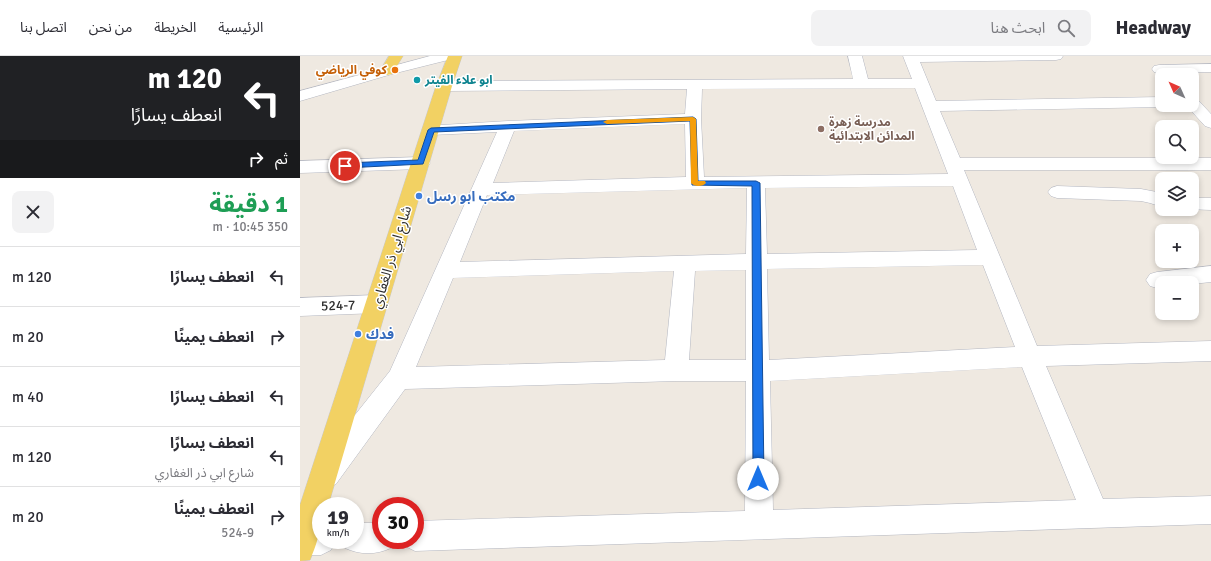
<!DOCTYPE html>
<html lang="ar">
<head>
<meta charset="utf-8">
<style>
  :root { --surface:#fff; --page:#f2f2f3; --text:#2b2b33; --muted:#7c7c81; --line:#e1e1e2 }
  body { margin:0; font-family:Signika,"Noto Sans Arabic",sans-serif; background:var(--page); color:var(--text); direction:rtl; height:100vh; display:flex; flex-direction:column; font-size:15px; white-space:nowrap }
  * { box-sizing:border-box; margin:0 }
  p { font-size:13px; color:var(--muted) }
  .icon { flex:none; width:22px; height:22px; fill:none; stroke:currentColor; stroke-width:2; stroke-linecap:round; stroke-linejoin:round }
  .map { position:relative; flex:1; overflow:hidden; direction:ltr }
  .details { display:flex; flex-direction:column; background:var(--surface); width:300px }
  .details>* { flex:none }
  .guide { background:#202124; color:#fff; overflow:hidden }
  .needle { width:26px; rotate:315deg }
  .controls { position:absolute; left:855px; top:12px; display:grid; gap:8px }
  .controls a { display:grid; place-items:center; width:44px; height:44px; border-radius:8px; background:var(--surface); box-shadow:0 2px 6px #0003; font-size:20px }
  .speed { position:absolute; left:12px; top:441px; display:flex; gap:8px; font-size:20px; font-weight:700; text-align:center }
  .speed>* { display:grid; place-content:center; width:52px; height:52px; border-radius:50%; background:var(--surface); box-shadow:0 2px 6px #0003; line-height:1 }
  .speed small { font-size:10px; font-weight:400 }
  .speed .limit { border:6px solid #d22; background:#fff; color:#111 }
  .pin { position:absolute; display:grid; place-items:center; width:34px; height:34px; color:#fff; margin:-17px; border:2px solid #fff; border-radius:50%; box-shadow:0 1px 4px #0007 }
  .me { position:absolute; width:44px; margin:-22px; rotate:0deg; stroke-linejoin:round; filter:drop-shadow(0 0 3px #0008) }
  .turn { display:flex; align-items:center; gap:14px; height:84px; padding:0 12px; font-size:18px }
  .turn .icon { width:52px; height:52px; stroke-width:2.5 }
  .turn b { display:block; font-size:28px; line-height:34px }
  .then { display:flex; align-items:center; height:38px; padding:0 12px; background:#0003; gap:8px; font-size:15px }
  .round { display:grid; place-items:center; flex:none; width:42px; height:42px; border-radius:8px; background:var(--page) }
  .headline { display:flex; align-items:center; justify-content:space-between; height:68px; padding:0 12px }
  h1 { font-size:24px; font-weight:700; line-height:30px; color:#1e9e55 }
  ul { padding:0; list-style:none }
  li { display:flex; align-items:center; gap:12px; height:60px; padding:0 12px; border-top:1px solid var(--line) }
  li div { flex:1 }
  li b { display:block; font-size:15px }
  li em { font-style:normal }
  header { display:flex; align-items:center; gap:24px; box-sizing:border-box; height:56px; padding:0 20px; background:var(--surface); border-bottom:1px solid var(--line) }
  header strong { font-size:19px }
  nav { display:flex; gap:22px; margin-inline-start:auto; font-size:14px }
  .search { width:280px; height:36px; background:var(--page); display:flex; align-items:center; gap:10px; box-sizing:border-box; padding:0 14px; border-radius:8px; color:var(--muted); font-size:15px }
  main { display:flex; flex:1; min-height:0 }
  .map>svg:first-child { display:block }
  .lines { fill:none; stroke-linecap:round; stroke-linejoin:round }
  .minor-casing { stroke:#b4b7c1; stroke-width:1 }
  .major-casing { stroke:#c9c9c9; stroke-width:1 }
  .minor { fill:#fff; fill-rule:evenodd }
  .major { fill:#f2d163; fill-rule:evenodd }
  .route { fill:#1a73e8; stroke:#114b97 }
  .slow { fill:#f59e0b }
  .food-dot { fill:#e8710a; stroke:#fff; stroke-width:1.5 }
  .culture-dot { fill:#0f9aa8; stroke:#fff; stroke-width:1.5 }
  .education-dot { fill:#8d6e63; stroke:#fff; stroke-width:1.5 }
  .shop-dot { fill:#3f7fe0; stroke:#fff; stroke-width:1.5 }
  .labels { text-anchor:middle; stroke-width:3; stroke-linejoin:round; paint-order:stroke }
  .far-food-label { font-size:12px; font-weight:bold; fill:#c56008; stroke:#fff; text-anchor:end }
  .far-culture-label { font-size:12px; font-weight:bold; fill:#0d838f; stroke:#fff; text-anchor:start }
  .far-education-label { font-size:12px; font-weight:bold; fill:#785e54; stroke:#fff; text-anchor:start }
  .shop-label { font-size:14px; font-weight:bold; fill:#366cbe; stroke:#fff; text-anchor:start }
  .street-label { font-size:14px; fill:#2e2e2e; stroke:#fff }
</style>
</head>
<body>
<header>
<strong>Headway</strong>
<div class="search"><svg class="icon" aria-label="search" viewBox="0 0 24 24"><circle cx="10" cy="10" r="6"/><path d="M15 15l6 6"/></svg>ابحث هنا</div>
<nav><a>الرئيسية</a><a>الخريطة</a><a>من نحن</a><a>اتصل بنا</a></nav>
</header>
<main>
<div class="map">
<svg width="911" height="505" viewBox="0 0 911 505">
  <rect width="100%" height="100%" fill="#efe9e1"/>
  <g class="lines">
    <defs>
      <g id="minor">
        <path d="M130,0H154L152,3L92,18L0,45V35Z"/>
        <path d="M548,0H562L568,23H612L603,0H763L761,3L756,4L620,6L636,45L862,41V49H868L862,51L640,55L660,102H911V114H664L737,290L911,285V305L746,310L803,443L911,440V468L115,495L105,490L102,484H115V465L445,455L446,325H376L105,333L36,428L26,432L16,428L12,418L16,408L90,315L197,76L131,79L125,78L123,74L125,70L208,65L385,58L387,33L144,35L139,33L136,30L139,27L144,25L553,23ZM615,32L648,118L404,121L401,63L402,33ZM385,68L386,121L193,127L214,75ZM653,130L677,194L467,198L465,132ZM447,132L446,198L160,206L187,139ZM683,209L715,291L469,304L467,213ZM446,214V304H389L395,215ZM374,215L365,304L116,311L153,222ZM722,311L776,444L473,454L470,325Z"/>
        <path d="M911,8V16L859,17L854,16L852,13L854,10L859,9Z"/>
        <path d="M892,42L898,44L911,58V72L905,70L886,49H892Z"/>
        <path d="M121,101L127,103L130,107L127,111L121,113L0,117V105Z"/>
        <path d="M757,130L841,133L862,137V151L850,147L841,145L757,142L751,140L748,136L751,132Z"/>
        <path d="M892,142H911V154L887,153H892Z"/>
        <path d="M911,210V226L892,228V227H862V232H857L850,230L846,224L850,218L857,216Z"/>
        <path d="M77,239L85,242L88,248L85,254L77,257L0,260V242Z"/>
        <path d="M55,467H81V484H95L91,492C76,499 60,499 45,492L41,484H55Z"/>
        <path d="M0,469H21V484H36L31,494L21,499H0Z"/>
      </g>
      <g id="major">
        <path d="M89,0H103L92,18L87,19L82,18L80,15Z"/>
        <path d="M148,0H162L152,30L28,450H21C21,473 19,483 10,504L0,505V449L136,30Z"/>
      </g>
    </defs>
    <use href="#minor" class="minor-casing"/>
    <use href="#major" class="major-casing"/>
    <use href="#minor" class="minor"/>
    <use href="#major" class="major"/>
  </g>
  <path class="route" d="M393,61L396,63L398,125H456L460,127L464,423L462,427L458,428L454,427L453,423L452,130L392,129L390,65L134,76L123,108L45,112L42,110L45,107L118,104L128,74L131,72Z"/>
  <path class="slow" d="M393,61L396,63L398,125H405L406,127C403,131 394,131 391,127L390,65L307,68L303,66L307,64Z"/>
  <circle class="food-dot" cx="95" cy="14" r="4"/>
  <circle class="culture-dot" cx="117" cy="24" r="4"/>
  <circle class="education-dot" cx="521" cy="73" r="4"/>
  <g class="shop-dot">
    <circle cx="119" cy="140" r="4"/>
    <circle cx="58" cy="278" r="4"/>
  </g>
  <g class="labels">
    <g class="far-food-label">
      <text x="87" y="18">كوفي الرياضي</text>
    </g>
    <g class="far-culture-label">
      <text x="125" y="28">ابو علاء الفيتر</text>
    </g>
    <g class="far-education-label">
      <text x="529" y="70">مدرسة زهرة<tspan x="529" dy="14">المدائن الابتدائية</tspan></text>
    </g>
    <g class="shop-label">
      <text x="127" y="145">مكتب ابو رسل</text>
      <text x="66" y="283">فدك</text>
    </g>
    <g class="street-label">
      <text transform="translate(91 201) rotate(-73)" y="5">شارع ابي ذر الغفاري</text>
      <text transform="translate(38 249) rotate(-2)" y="5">524-7</text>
    </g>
  </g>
</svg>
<div class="controls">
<a><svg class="needle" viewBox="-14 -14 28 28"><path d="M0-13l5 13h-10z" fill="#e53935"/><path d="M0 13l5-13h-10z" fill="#7c7c81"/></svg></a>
<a><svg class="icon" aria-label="search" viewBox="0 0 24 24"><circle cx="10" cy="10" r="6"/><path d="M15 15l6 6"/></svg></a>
<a><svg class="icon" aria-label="layers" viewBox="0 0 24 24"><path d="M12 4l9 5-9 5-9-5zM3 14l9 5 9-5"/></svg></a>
<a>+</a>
<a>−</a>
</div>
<div class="speed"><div>19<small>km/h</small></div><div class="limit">30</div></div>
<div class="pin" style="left:45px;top:110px;background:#d93025"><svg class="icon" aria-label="arrive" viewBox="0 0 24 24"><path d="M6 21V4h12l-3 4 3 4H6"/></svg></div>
<svg class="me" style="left:458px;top:423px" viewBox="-20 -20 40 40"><circle r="19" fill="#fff"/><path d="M0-13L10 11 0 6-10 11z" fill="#1a73e8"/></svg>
</div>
<section class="details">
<div class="guide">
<div class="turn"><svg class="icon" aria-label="left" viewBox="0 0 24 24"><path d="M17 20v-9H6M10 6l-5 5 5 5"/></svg><div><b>120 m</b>انعطف يسارًا</div></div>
<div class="then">ثم<svg class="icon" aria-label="right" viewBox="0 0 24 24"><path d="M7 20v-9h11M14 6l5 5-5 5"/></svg></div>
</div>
<div class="headline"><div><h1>1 دقيقة</h1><p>350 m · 10:45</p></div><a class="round"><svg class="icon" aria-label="close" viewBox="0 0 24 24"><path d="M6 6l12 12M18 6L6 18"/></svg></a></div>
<ul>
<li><svg class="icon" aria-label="left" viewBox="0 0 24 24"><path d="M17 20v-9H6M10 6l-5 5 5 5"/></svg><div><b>انعطف يسارًا</b></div><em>120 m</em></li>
<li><svg class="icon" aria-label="right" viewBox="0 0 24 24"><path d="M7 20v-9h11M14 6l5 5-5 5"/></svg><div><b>انعطف يمينًا</b></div><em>20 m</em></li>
<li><svg class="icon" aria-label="left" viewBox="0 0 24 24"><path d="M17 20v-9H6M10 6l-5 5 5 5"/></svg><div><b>انعطف يسارًا</b></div><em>40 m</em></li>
<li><svg class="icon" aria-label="left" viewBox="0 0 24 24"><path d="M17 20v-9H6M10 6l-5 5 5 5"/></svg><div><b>انعطف يسارًا</b><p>شارع ابي ذر الغفاري</p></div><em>120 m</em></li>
<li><svg class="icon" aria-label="right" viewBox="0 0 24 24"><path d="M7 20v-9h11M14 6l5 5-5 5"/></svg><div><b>انعطف يمينًا</b><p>524-9</p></div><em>20 m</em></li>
</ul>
</section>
</main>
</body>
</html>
